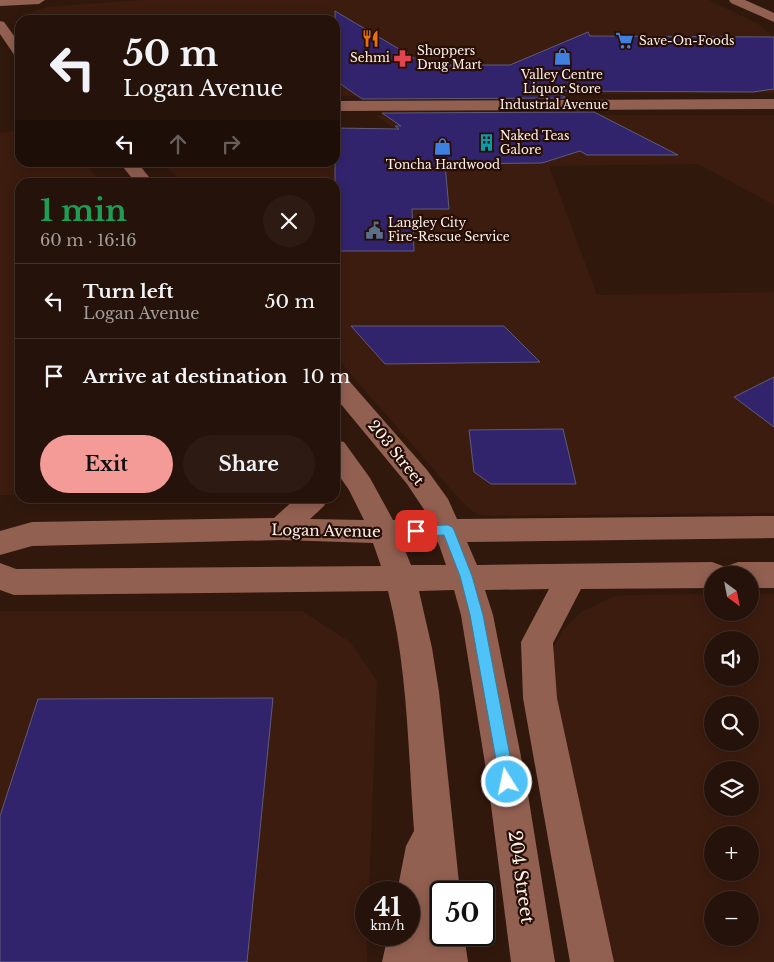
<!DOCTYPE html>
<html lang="en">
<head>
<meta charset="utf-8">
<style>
  :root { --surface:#25120a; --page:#2d1b13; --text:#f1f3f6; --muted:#a39e9c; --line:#42322b; --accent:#f59b97 }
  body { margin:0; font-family:"Libre Baskerville",serif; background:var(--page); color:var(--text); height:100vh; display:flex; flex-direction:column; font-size:19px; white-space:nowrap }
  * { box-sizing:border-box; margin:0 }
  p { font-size:16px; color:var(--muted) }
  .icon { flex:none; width:28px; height:28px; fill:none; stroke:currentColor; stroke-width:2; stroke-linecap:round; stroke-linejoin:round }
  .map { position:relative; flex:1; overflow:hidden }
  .drawer { position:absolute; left:15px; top:178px; width:325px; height:325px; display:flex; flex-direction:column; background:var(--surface); border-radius:15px; box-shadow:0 2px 12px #0003,0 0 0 1px var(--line) }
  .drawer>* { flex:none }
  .top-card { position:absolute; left:15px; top:15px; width:325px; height:152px; border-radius:15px; box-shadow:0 2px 12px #0003,0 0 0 1px var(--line); background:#25120a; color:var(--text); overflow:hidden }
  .needle { width:32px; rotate:148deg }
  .buttons { position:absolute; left:704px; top:566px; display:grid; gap:10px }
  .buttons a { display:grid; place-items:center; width:55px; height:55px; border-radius:50%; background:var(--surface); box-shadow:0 2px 12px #0003,0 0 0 1px var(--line); font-size:25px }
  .speed { position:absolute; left:355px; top:881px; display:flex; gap:10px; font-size:25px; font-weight:700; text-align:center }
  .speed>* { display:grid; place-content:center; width:65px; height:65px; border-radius:50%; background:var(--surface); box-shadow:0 2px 12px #0003,0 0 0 1px var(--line); line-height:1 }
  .speed small { font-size:12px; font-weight:400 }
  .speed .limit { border:2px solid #111; border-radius:8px; background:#fff; color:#111 }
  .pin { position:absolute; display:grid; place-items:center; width:42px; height:42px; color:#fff; margin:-21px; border-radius:10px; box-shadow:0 2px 8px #0006 }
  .me { position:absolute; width:55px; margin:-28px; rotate:350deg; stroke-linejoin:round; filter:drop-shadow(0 0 4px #0008) }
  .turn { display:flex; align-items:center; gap:18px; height:105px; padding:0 25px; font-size:22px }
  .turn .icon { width:65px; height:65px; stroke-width:2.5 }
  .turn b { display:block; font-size:35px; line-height:42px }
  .lanes { display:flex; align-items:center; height:48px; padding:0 25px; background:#0003; justify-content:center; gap:25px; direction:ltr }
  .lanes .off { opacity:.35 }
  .round { display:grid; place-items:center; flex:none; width:52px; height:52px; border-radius:26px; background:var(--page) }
  .headline { display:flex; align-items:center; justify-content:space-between; height:85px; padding:0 25px }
  h1 { font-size:30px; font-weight:800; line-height:38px; color:#1e9e55 }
  .primary-button { display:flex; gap:10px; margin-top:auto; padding:10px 25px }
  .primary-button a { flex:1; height:58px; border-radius:30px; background:var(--accent); color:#111; font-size:20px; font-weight:800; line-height:58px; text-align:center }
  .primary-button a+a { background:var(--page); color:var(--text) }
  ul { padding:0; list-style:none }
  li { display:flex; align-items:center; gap:15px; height:75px; padding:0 25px; border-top:1px solid var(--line) }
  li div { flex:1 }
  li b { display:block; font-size:19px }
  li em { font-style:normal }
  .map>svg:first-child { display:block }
  .built { fill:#3c1c0f; fill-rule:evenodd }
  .building { fill:#32246c; stroke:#5e5c78 }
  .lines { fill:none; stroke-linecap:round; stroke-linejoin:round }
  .secondary { fill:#926051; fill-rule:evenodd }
  .route { fill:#4fc3f7; stroke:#337fa1 }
  .labels { text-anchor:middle; stroke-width:4.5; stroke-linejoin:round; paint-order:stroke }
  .far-poi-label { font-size:12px; fill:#fdf2ed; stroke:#260e05; text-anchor:start }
  .far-street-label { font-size:12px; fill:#fdf2ed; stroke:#260e05 }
  .street-label { font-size:15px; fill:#fdf2ed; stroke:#260e05 }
  .near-street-label { font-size:18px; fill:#fdf2ed; stroke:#260e05 }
</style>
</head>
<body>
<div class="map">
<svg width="774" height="962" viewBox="0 0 774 962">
  <rect width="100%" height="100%" fill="#31180d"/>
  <g class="built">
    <path d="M141,0H709L758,24L774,37V93L335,96V20H34L29,15L34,11L47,7Z"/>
    <path d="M375,115H774V205L698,164L549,166L597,295L774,292V513L491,516L480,515L472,511L463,503L335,356V182H181L168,168L449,166Z"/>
    <path d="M20,130V162L86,163L100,182H20V495H0V133Z"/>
    <path d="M712,594V612H750V594H774V962H603L550,664L554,647L563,630L581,612L612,597L627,595ZM712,640H750V678H712ZM712,705H750V742H712ZM712,770H750V808H712ZM712,835H750V872H712ZM712,900H750V938H712Z"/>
    <path d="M0,611H302L350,642L377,681L369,892H366L367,962H0Z"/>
  </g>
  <g class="building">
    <path d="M335,11L426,65H510L588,32L590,36L774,37V89L753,92L553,91L567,98L362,99L335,80Z"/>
    <path d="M594,112L678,155H587L580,151L542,163L445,164L449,209H412L414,251H335V128L399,129L395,126H401L382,113Z"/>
    <path d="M351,326H504L540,362L385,364Z"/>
    <path d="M774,377V427L734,397Z"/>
    <path d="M563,429L576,484H491L474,472L469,430Z"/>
    <path d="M273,698L247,962H0V816L38,699Z"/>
  </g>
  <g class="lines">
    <g class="secondary">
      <path d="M0,0H45L39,4L0,6Z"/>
      <path d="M729,0H745L774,13V22L731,3Z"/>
      <path d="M0,21L4,22L20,44V57L15,56L0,34Z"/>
      <path d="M774,99V109L335,111V101Z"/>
      <path d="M119,162H137L153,182H135Z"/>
      <path d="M335,373L344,375L427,470L448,499L457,519L774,516V538L467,542L477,565L712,562L723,566L725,570L727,566L738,562H774V588H750V575H712V588L581,589L553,643L557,698L614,962H570L523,698L521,642L549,589L485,590L493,615L526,782L555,962H511L488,782L461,615L454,590L419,591L432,648L439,692L460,892H441V935H464L468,962H382L388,935H409V892H397L406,846L414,831C408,751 408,669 388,591L14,595L0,590V563L16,569L381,566L373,543L281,540L32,546L0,555V531L32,522L274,518L296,498H328L324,506L310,519L364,520L349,490L335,470V440L344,442L370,478L393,520H429L425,511L407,484L335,397ZM438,542L446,565H411L402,543Z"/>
    </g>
  </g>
  <path class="route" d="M448,525L452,527L454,530L472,576L483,615L515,782L513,787L507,790L502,787L500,782L470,615L460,576L444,535L416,536L412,534L410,531L412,528L416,526Z"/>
  <defs>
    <symbol id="restaurant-bare" viewBox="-9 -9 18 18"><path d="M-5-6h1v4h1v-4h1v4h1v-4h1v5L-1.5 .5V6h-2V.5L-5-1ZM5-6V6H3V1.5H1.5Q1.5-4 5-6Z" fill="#e8710a" stroke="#260e05" stroke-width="2.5" paint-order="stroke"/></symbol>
    <symbol id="supermarket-bare" viewBox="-9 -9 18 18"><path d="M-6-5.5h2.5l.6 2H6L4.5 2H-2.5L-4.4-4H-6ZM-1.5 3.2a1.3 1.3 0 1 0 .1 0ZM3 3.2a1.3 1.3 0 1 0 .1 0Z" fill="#3f7fe0" stroke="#260e05" stroke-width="2.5" paint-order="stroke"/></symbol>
    <symbol id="shop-bare" viewBox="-9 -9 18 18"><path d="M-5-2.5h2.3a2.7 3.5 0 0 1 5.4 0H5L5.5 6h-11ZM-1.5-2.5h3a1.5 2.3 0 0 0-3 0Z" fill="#3f7fe0" stroke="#260e05" stroke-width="2.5" paint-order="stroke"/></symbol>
    <symbol id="pharmacy-bare" viewBox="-9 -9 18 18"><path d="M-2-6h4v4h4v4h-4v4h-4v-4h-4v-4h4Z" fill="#e0444e" stroke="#260e05" stroke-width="2.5" paint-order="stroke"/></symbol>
    <symbol id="building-bare" viewBox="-9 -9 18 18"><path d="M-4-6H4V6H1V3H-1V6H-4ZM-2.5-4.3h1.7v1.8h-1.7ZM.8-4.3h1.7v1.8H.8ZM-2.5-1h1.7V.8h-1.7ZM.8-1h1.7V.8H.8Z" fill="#0f9aa8" stroke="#260e05" stroke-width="2.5" paint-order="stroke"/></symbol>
    <symbol id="civic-bare" viewBox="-9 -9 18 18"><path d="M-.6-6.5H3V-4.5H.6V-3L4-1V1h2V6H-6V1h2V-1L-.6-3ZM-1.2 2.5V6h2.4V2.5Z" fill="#5c6f8a" stroke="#260e05" stroke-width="2.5" paint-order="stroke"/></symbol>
  </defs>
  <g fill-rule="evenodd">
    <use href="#restaurant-bare" x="358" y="26" width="25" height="25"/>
    <use href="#supermarket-bare" x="612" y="28" width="25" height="25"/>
    <use href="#shop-bare" x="550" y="44" width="25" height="25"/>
    <use href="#pharmacy-bare" x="390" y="46" width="25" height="25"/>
    <use href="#building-bare" x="474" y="130" width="25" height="25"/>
    <use href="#shop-bare" x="430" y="134" width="25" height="25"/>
    <use href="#civic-bare" x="362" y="218" width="25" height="25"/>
  </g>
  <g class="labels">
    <g class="far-poi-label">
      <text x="639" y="45">Save-On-Foods</text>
      <text x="417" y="55">Shoppers<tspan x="417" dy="14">Drug Mart</tspan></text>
      <text x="370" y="62" text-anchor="middle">Sehmi</text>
      <text x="562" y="79" text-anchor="middle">Valley Centre<tspan x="562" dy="14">Liquor Store</tspan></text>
      <text x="500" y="140">Naked Teas<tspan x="500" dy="14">Galore</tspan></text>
      <text x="443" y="169" text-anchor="middle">Toncha Hardwood</text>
      <text x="388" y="227">Langley City<tspan x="388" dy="14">Fire-Rescue Service</tspan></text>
    </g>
    <g class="far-street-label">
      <text x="554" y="109">Industrial Avenue</text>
    </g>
    <g class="street-label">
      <text transform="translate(396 453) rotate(51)" y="5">203 Street</text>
      <text transform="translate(326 531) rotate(1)" y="5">Logan Avenue</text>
    </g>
    <g class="near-street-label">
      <text transform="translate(521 877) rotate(82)" y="6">204 Street</text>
    </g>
  </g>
</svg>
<div class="buttons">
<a><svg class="needle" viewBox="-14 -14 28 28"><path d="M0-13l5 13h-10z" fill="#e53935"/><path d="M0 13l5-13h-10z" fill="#a39e9c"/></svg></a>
<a><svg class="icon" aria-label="sound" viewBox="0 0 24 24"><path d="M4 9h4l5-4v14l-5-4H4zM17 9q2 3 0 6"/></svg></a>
<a><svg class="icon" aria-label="search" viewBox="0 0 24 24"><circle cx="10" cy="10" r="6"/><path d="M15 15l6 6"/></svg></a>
<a><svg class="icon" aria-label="layers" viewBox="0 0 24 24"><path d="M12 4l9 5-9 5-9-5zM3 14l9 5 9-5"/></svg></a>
<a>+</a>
<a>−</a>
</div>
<div class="speed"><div>41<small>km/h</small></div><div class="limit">50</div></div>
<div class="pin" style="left:416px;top:531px;background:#d93025"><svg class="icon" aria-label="arrive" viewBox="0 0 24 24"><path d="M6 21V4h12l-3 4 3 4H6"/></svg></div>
<svg class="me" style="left:507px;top:782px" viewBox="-20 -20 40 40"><circle r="17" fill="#4fc3f7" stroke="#fff" stroke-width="3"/><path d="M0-11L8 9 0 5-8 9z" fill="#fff"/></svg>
<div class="top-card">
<div class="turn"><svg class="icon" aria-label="left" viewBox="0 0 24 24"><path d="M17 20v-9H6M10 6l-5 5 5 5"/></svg><div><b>50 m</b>Logan Avenue</div></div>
<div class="lanes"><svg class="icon" aria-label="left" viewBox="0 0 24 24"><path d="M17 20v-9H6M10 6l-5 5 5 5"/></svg><svg class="icon off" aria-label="ahead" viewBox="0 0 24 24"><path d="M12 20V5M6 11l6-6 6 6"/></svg><svg class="icon off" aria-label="right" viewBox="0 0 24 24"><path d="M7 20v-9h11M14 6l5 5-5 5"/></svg></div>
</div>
<section class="drawer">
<div class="headline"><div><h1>1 min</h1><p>60 m · 16:16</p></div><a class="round"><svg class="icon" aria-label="close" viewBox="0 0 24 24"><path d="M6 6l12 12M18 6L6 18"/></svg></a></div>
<ul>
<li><svg class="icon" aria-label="left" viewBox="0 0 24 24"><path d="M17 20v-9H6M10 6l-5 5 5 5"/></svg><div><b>Turn left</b><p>Logan Avenue</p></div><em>50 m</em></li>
<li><svg class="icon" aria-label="arrive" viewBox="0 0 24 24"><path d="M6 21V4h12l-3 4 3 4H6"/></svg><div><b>Arrive at destination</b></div><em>10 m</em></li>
</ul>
<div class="primary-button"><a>Exit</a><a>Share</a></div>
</section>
</div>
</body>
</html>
